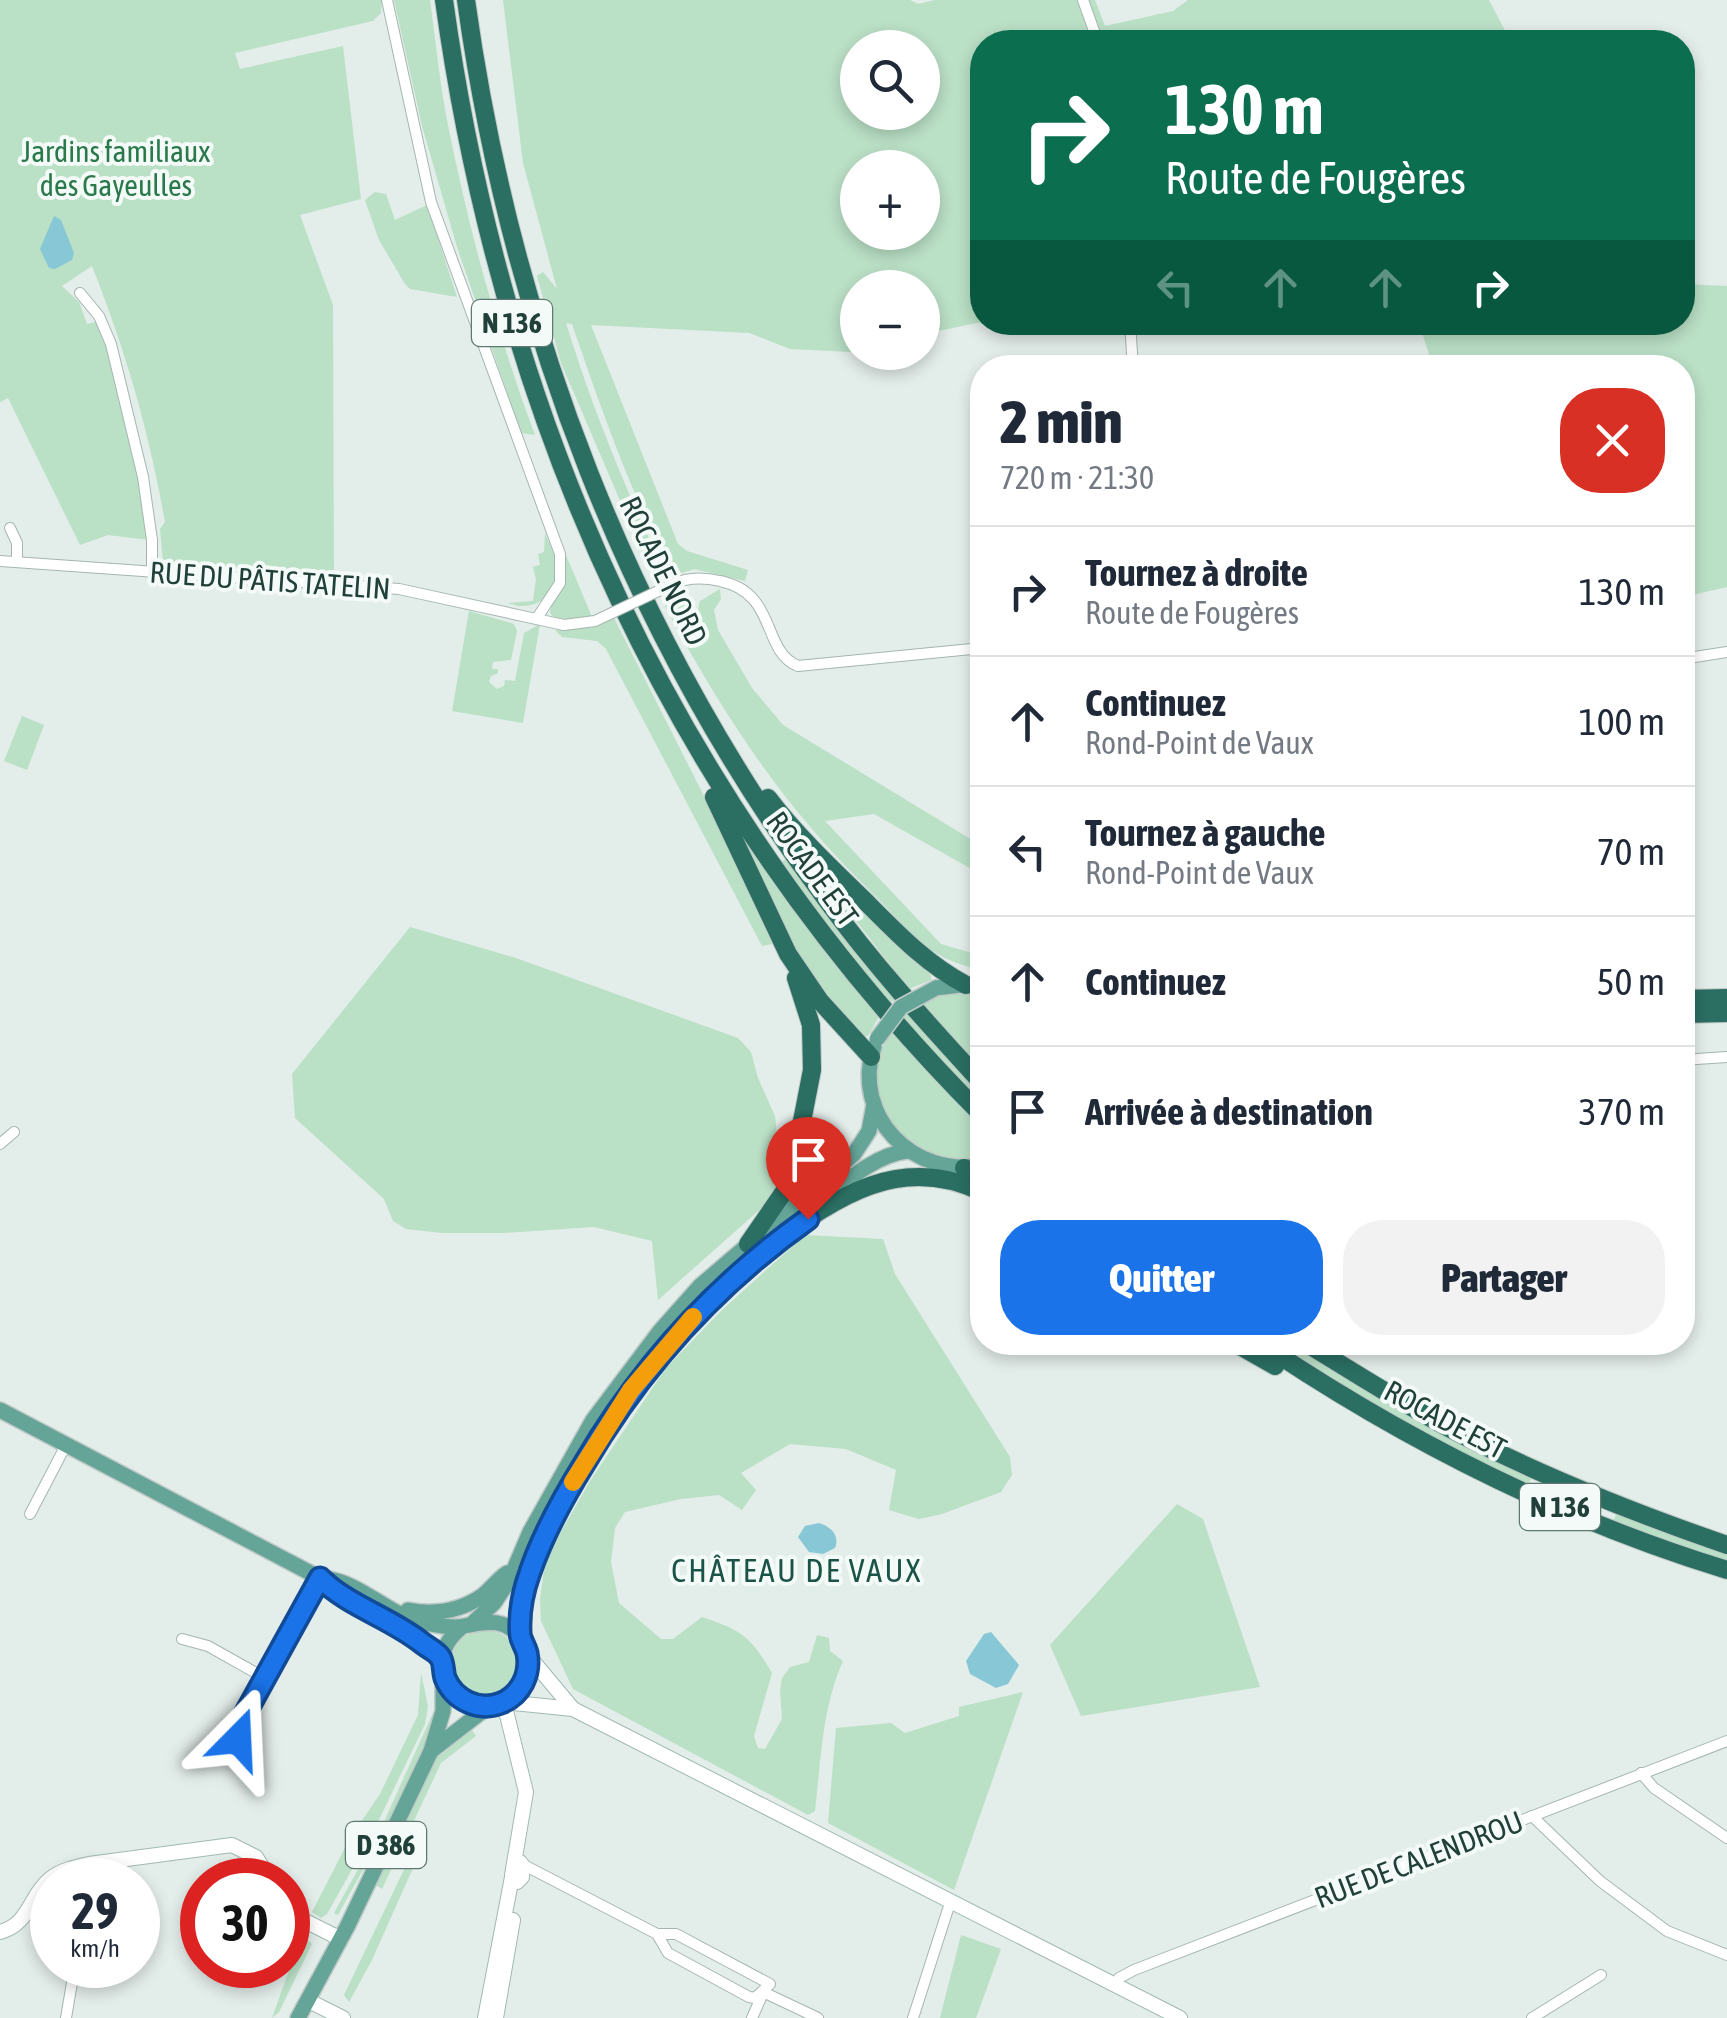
<!DOCTYPE html>
<html lang="fr">
<head>
<meta charset="utf-8">
<style>
  :root { --surface:#fff; --page:#f2f2f3; --text:#1f2937; --muted:#747a83; --line:#e0e1e3; --accent:#1a73e8 }
  body { margin:0; font-family:"Asap Condensed",sans-serif; background:var(--page); color:var(--text); height:100vh; display:flex; flex-direction:column; font-size:38px; white-space:nowrap }
  * { box-sizing:border-box; margin:0 }
  p { font-size:32px; color:var(--muted) }
  .icon { flex:none; width:55px; height:55px; fill:none; stroke:currentColor; stroke-width:2; stroke-linecap:round; stroke-linejoin:round }
  .map { position:relative; flex:1; overflow:hidden }
  .panel { position:absolute; left:970px; top:355px; width:725px; height:1000px; display:flex; flex-direction:column; background:var(--surface); border-radius:40px; box-shadow:0 5px 15px #0003 }
  .panel>* { flex:none }
  .guide { position:absolute; left:970px; top:30px; width:725px; height:305px; border-radius:40px; box-shadow:0 5px 15px #0003; background:#0b6e4f; color:#fff; overflow:hidden }
  .controls { position:absolute; left:840px; top:30px; display:grid; gap:20px }
  .controls a { display:grid; place-items:center; width:100px; height:100px; border-radius:50%; background:var(--surface); box-shadow:0 5px 15px #0003; font-size:50px }
  .speed { position:absolute; left:30px; top:1858px; display:flex; gap:20px; font-size:50px; font-weight:700; text-align:center }
  .speed>* { display:grid; place-content:center; width:130px; height:130px; border-radius:50%; background:var(--surface); box-shadow:0 5px 15px #0003; line-height:1 }
  .speed small { font-size:25px; font-weight:400 }
  .speed .limit { border:15px solid #d22; background:#fff; color:#111 }
  .pin { position:absolute; display:grid; place-items:center; width:85px; height:85px; color:#fff; margin:-102px -42px; border-radius:50% 50% 50% 0; rotate:-45deg; box-shadow:0 0 10px #0007 }
  .pin .icon { rotate:45deg }
  .me { position:absolute; width:110px; margin:-55px; rotate:21deg; stroke-linejoin:round; filter:drop-shadow(0 0 8px #0008) }
  .turn { display:flex; align-items:center; gap:35px; height:210px; padding:0 30px; font-size:45px }
  .turn .icon { width:130px; height:130px; stroke-width:2.5 }
  .turn b { display:block; font-size:70px; line-height:85px }
  .lanes { display:flex; align-items:center; height:95px; padding:0 30px; background:#0003; justify-content:center; gap:50px; direction:ltr }
  .lanes .off { opacity:.35 }
  .round { display:grid; place-items:center; flex:none; width:105px; height:105px; border-radius:40px; background:var(--page) }
  .headline { display:flex; align-items:center; justify-content:space-between; height:170px; padding:0 30px }
  h1 { font-size:60px; font-weight:800; line-height:75px }
  .cta { display:flex; gap:20px; margin-top:auto; padding:20px 30px }
  .cta a { flex:1; height:115px; border-radius:40px; background:var(--accent); color:#fff; font-size:40px; font-weight:800; line-height:115px; text-align:center }
  .cta a+a { background:var(--page); color:var(--text) }
  ul { padding:0; list-style:none }
  li { display:flex; align-items:center; gap:30px; height:130px; padding:0 30px; border-top:2px solid var(--line) }
  li div { flex:1 }
  li b { display:block; font-size:38px }
  li em { font-style:normal }
  .map>svg:first-child { display:block }
  .green { fill:#bae0c6; fill-rule:evenodd }
  .water { fill:#88c7d5 }
  .lines { fill:none; stroke-linecap:round; stroke-linejoin:round }
  .street-casing { stroke:#a5b6b1; stroke-width:12 }
  .secondary-casing { stroke:#a0bab2; stroke-width:16 }
  .primary-casing { stroke:#c1cac8; stroke-width:18 }
  .highway-casing { stroke:#c1cac8; stroke-width:20 }
  .street { stroke:#fff; stroke-width:10 }
  .secondary { stroke:#fff; stroke-width:14 }
  .primary { stroke:#65a597; stroke-width:15 }
  .highway { stroke:#2b6e62; stroke-width:18 }
  .street-bridge-casing { stroke:#a5b6b1; stroke-width:12; stroke-linecap:butt }
  .primary-bridge-casing { stroke:#c1cac8; stroke-width:18; stroke-linecap:butt }
  .street-bridge { stroke:#fff; stroke-width:10 }
  .primary-bridge { stroke:#65a597; stroke-width:15 }
  .route-casing { stroke:#114b97; stroke-width:25 }
  .route { stroke:#1a73e8; stroke-width:18 }
  .slow { stroke:#f59e0b; stroke-width:18 }
  .labels { text-anchor:middle; stroke-width:8; stroke-linejoin:round; paint-order:stroke }
  .shield { fill:#f3faf7; stroke:#607872; stroke-width:2.5 }
  .shield-label { font-size:28px; font-weight:bold; fill:#214039 }
  .park-label { font-size:30px; fill:#29794a; stroke:#f3faf7 }
  .street-label { font-size:30px; fill:#214039; stroke:#f3faf7 }
  .neighbourhood-label { font-size:32px; letter-spacing:2.5px; fill:#1c5348; stroke:#f3faf7 }
</style>
</head>
<body>
<div class="map">
<svg width="1727" height="2018" viewBox="0 0 1727 2018">
  <rect width="100%" height="100%" fill="#e3ede9"/>
  <g class="green">
    <path d="M0,0H382L381,13L373,21L235,53L240,69L343,46L361,199L300,215L333,305L334,575L163,562L160,529L165,522C149,431 126,352 92,266L62,286L79,302L87,324L96,322L109,351L139,472L149,540L108,535L80,545L8,398L0,402Z"/>
    <path d="M394,0H430C436,43 440,87 449,130C470,234 498,336 535,435L521,433L457,247L422,126Z"/>
    <path d="M503,0H910L918,4L935,0H1095L1105,26L1173,11L1188,0H1489L1511,42H1187L1180,37L1159,42H982V322L923,334L922,288H858L857,350L850,352L790,349L749,333L591,325L678,544L687,551L748,570L745,581L694,569L682,573C647,548 589,372 572,324L566,323C593,410 626,491 665,573L655,582L561,363L537,276L543,272L557,289L523,163ZM858,48H922V112H858ZM858,168H922V232H858Z"/>
    <path d="M375,192L386,194L395,220L427,205L457,297L410,289L405,284L379,240L365,200Z"/>
    <path d="M1683,284L1727,286V587L1683,597L1682,368L1433,367L1419,323L1682,322Z"/>
    <path d="M545,533C549,543 555,554 557,565C560,594 534,614 508,603L533,601L536,579L533,567L540,565L538,554L544,552Z"/>
    <path d="M563,548L592,617C577,621 561,626 550,613Z"/>
    <path d="M677,589L695,623L700,601L720,589L721,599L714,610L718,630L752,688L783,725L982,846V875L874,814L825,821L941,944L982,956V971C966,966 947,961 933,951C911,936 891,911 872,893C781,804 727,720 666,609L663,596Z"/>
    <path d="M469,611L514,624L517,631L511,660L493,662L492,669H498V673L491,676L489,682L497,689L504,686L505,680L515,681L524,633L540,624L523,723L452,711Z"/>
    <path d="M614,618L709,806L772,944L762,946L606,649L597,641L562,637L555,630L594,627Z"/>
    <path d="M22,716L44,725L27,770L4,761Z"/>
    <path d="M792,838L916,959L931,976V980L909,989Z"/>
    <path d="M749,847L827,955L879,1017L868,1036H864L833,1006L797,961L745,850Z"/>
    <path d="M788,858L896,998L889,1005L779,863Z"/>
    <path d="M410,927L516,958L738,1038L751,1052L758,1078L775,1116L783,1189L658,1300L652,1241L594,1227L503,1233H442L406,1229L393,1221L384,1199L295,1118L292,1074Z"/>
    <path d="M946,992L982,995V1069L921,1003Z"/>
    <path d="M908,1012L982,1092V1105L901,1018Z"/>
    <path d="M891,1031L982,1129V1159C962,1160 939,1161 920,1151C887,1134 871,1093 878,1057C880,1049 887,1040 891,1031Z"/>
    <path d="M805,1235L883,1239L895,1274L1010,1457L1012,1475L1001,1492L942,1514L919,1519L889,1510L896,1470L846,1449L790,1444L741,1473L756,1490L742,1510L719,1495L681,1499L625,1512L615,1528L611,1562L619,1603L661,1639H673L702,1617C743,1631 750,1636 772,1673L754,1736L758,1748L765,1749L782,1719L780,1691L782,1678L790,1667L809,1662L817,1635L829,1638L830,1651L843,1661C822,1708 821,1760 815,1811L808,1815L573,1689L541,1621L540,1600L545,1560L590,1481L666,1368L722,1310Z"/>
    <path d="M1271,1343H1291L1332,1369L1532,1476L1528,1486L1422,1433Z"/>
    <path d="M1177,1504L1203,1519L1260,1687L1081,1716L1050,1645Z"/>
    <path d="M1617,1512L1727,1553V1563L1613,1522Z"/>
    <circle cx="485" cy="1664" r="34"/>
    <path d="M421,1673L428,1706L425,1724L375,1828L327,1914L321,1918L312,1912L350,1838L380,1794L418,1715Z"/>
    <path d="M1023,1692L954,1890L828,1823L836,1728L891,1723L905,1733L959,1716V1707Z"/>
    <path d="M433,1713H438L437,1721L381,1837L338,1915L334,1913L382,1826Z"/>
    <path d="M472,1730L476,1736L441,1763L382,1889L376,1885L437,1758Z"/>
    <path d="M411,1855L417,1859L372,1960L349,2002L344,1995Z"/>
    <path d="M302,1934L312,1944L279,2012L272,2018Z"/>
    <path d="M961,1935L1001,1949L976,2018H940Z"/>
  </g>
  <g class="water">
    <path d="M54,216L61,220L74,253L72,260L55,269L49,268L40,249Z"/>
    <path d="M819,1523C831,1527 840,1535 835,1548L823,1554L809,1552L798,1537L805,1526Z"/>
    <path d="M991,1632L1019,1665L1008,1684L996,1688L970,1674L966,1661L984,1634Z"/>
  </g>
  <g class="lines">
    <defs>
      <g id="street">
        <path d="M387,0L431,202L560,554V583L537,618"/>
        <path d="M1083,0L1098,42"/>
        <path d="M80,293L99,316L111,344L143,477L152,540V572"/>
        <path d="M1130,322L1133,368"/>
        <path d="M10,528L17,543V562"/>
        <path d="M0,561L399,589L564,625L595,621"/>
        <path d="M673,584C688,577 703,577 720,581C778,593 761,651 798,666L982,648"/>
        <path d="M1682,659L1727,652"/>
        <path d="M1682,1060L1727,1057"/>
        <path d="M0,1144L14,1132"/>
        <path d="M30,1514L66,1445"/>
        <path d="M182,1639L208,1646L265,1678"/>
        <circle cx="230" cy="1742" r="10"/>
        <path d="M235,1734L320,1578"/>
        <path d="M1641,1773L1654,1788L1727,1838"/>
        <path d="M1532,1816L1600,1881L1667,1931L1727,1955"/>
        <path d="M522,1864L657,1934H676L770,1984L755,1998L749,1997L668,1953L657,1934"/>
        <path d="M28,1911L52,1919"/>
        <path d="M1116,1985L1119,1978L1134,1970L1727,1741"/>
        <path d="M763,1992L818,2018"/>
        <path d="M66,2018L75,1965"/>
        <path d="M752,2018L763,1993"/>
        <path d="M913,2018L950,1903"/>
        <path d="M1532,2018L1601,1975"/>
      </g>
      <g id="secondary">
        <path d="M527,1654L573,1709"/>
        <path d="M504,1702L573,1709L1180,2018"/>
        <path d="M498,1704L507,1715L526,1792L512,1875L517,1882L522,1877L523,1866L520,1862L515,1863"/>
        <path d="M288,1906L303,1920L341,1939"/>
        <path d="M0,1932C30,1924 29,1896 50,1879C61,1870 75,1867 89,1864L232,1845L256,1857L270,1880"/>
        <path d="M309,2001L343,2018"/>
        <path d="M485,2018L512,1877"/>
        <path d="M496,2018L513,1920"/>
      </g>
      <g id="primary">
        <path d="M936,988L960,985L982,987"/>
        <path d="M874,1047C851,1116 914,1179 982,1165"/>
        <path d="M814,1207C840,1187 874,1154 908,1151"/>
        <path d="M0,1410L320,1578L331,1589L405,1629L443,1659"/>
        <path d="M329,1579C364,1585 390,1617 426,1623C436,1625 453,1629 464,1626C487,1621 509,1617 523,1643C529,1655 530,1668 524,1680C496,1744 401,1676 462,1627"/>
        <path d="M408,1610C434,1615 460,1611 482,1596C491,1589 498,1579 507,1573"/>
        <path d="M474,1622L494,1603L510,1579L530,1532L593,1420L660,1331L700,1286L854,1154L869,1131L874,1104"/>
        <path d="M520,1638C523,1506 667,1330 765,1248"/>
        <path d="M431,1751L489,1706"/>
        <path d="M298,2018L347,1927L431,1751L443,1711V1678"/>
      </g>
      <g id="highway">
        <path d="M444,0C503,427 676,808 982,1115"/>
        <path d="M466,0C511,325 629,634 825,898C873,964 927,1023 982,1083"/>
        <path d="M714,797L788,954L820,1001L871,1057"/>
        <path d="M768,798C796,835 831,868 864,900C896,932 926,964 966,985"/>
        <path d="M1682,999L1727,998"/>
        <path d="M1682,1014L1727,1013"/>
        <path d="M964,1168L982,1176"/>
        <path d="M748,1244L790,1183L812,1070L811,1025L796,978"/>
        <path d="M756,1255C826,1206 892,1149 982,1192"/>
        <path d="M1233,1342L1275,1366"/>
        <path d="M1259,1342C1403,1439 1561,1519 1727,1570"/>
        <path d="M1304,1342C1357,1374 1409,1408 1464,1436C1549,1479 1637,1514 1727,1545"/>
      </g>
    </defs>
    <use href="#street" class="street-casing"/>
    <use href="#secondary" class="secondary-casing"/>
    <use href="#primary" class="primary-casing"/>
    <use href="#highway" class="highway-casing"/>
    <use href="#street" class="street"/>
    <use href="#secondary" class="secondary"/>
    <use href="#primary" class="primary"/>
    <use href="#highway" class="highway"/>
    <defs>
      <path id="street-bridge" d="M595,621L673,584"/>
      <path id="primary-bridge" d="M877,1039L901,1007L936,988"/>
    </defs>
    <use href="#street-bridge" class="street-bridge-casing"/>
    <use href="#primary-bridge" class="primary-bridge-casing"/>
    <use href="#street-bridge" class="street-bridge"/>
    <use href="#primary-bridge" class="primary-bridge"/>
  </g>
  <g class="lines">
    <defs>
      <path id="route" d="M238,1739L234,1734L320,1578C348,1606 391,1618 422,1643C427,1647 437,1652 440,1657C444,1662 443,1672 445,1678C454,1700 479,1712 501,1703C521,1695 531,1674 527,1653C525,1645 520,1640 520,1632C519,1612 523,1591 530,1572C543,1534 563,1498 584,1464C642,1365 715,1285 808,1219"/>
    </defs>
    <use href="#route" class="route-casing"/>
    <use href="#route" class="route"/>
    <path class="slow" d="M573,1482L631,1390L693,1317"/>
  </g>
  <g class="labels">
    <g class="shield">
      <rect x="472" y="300" width="80" height="46" rx="8"/>
      <rect x="1520" y="1484" width="80" height="46" rx="8"/>
      <rect x="346" y="1822" width="80" height="46" rx="8"/>
    </g>
    <g class="shield-label">
      <text x="512" y="333">N 136</text>
      <text x="1560" y="1517">N 136</text>
      <text x="386" y="1855">D 386</text>
    </g>
    <g class="park-label">
      <text x="116" y="162">Jardins familiaux<tspan x="116" dy="34">des Gayeulles</tspan></text>
    </g>
    <g class="street-label">
      <text transform="translate(663 571) rotate(64)" y="10">ROCADE NORD</text>
      <text transform="translate(270 581) rotate(4)" y="10">RUE DU PÂTIS TATELIN</text>
      <text transform="translate(812 869) rotate(54)" y="10">ROCADE EST</text>
      <text transform="translate(1445 1420) rotate(28)" y="10">ROCADE EST</text>
      <text transform="translate(1419 1860) rotate(-21)" y="10">RUE DE CALENDROU</text>
    </g>
    <g class="neighbourhood-label">
      <text x="797" y="1582">CHÂTEAU DE VAUX</text>
    </g>
  </g>
</svg>
<div class="controls">
<a><svg class="icon" aria-label="search" viewBox="0 0 24 24"><circle cx="10" cy="10" r="6"/><path d="M15 15l6 6"/></svg></a>
<a>+</a>
<a>−</a>
</div>
<div class="speed"><div>29<small>km/h</small></div><div class="limit">30</div></div>
<div class="pin" style="left:808px;top:1219px;background:#d93025"><svg class="icon" aria-label="arrive" viewBox="0 0 24 24"><path d="M6 21V4h12l-3 4 3 4H6"/></svg></div>
<svg class="me" style="left:238px;top:1739px" viewBox="-20 -20 40 40"><path d="M0-17L14 15 0 8-14 15z" fill="#1a73e8" stroke="#fff" stroke-width="4"/></svg>
<div class="guide">
<div class="turn"><svg class="icon" aria-label="right" viewBox="0 0 24 24"><path d="M7 20v-9h11M14 6l5 5-5 5"/></svg><div><b>130 m</b>Route de Fougères</div></div>
<div class="lanes"><svg class="icon off" aria-label="left" viewBox="0 0 24 24"><path d="M17 20v-9H6M10 6l-5 5 5 5"/></svg><svg class="icon off" aria-label="ahead" viewBox="0 0 24 24"><path d="M12 20V5M6 11l6-6 6 6"/></svg><svg class="icon off" aria-label="ahead" viewBox="0 0 24 24"><path d="M12 20V5M6 11l6-6 6 6"/></svg><svg class="icon" aria-label="right" viewBox="0 0 24 24"><path d="M7 20v-9h11M14 6l5 5-5 5"/></svg></div>
</div>
<section class="panel">
<div class="headline"><div><h1>2 min</h1><p>720 m · 21:30</p></div><a class="round" style="background:#d93025;color:#fff"><svg class="icon" aria-label="close" viewBox="0 0 24 24"><path d="M6 6l12 12M18 6L6 18"/></svg></a></div>
<ul>
<li><svg class="icon" aria-label="right" viewBox="0 0 24 24"><path d="M7 20v-9h11M14 6l5 5-5 5"/></svg><div><b>Tournez à droite</b><p>Route de Fougères</p></div><em>130 m</em></li>
<li><svg class="icon" aria-label="ahead" viewBox="0 0 24 24"><path d="M12 20V5M6 11l6-6 6 6"/></svg><div><b>Continuez</b><p>Rond-Point de Vaux</p></div><em>100 m</em></li>
<li><svg class="icon" aria-label="left" viewBox="0 0 24 24"><path d="M17 20v-9H6M10 6l-5 5 5 5"/></svg><div><b>Tournez à gauche</b><p>Rond-Point de Vaux</p></div><em>70 m</em></li>
<li><svg class="icon" aria-label="ahead" viewBox="0 0 24 24"><path d="M12 20V5M6 11l6-6 6 6"/></svg><div><b>Continuez</b></div><em>50 m</em></li>
<li><svg class="icon" aria-label="arrive" viewBox="0 0 24 24"><path d="M6 21V4h12l-3 4 3 4H6"/></svg><div><b>Arrivée à destination</b></div><em>370 m</em></li>
</ul>
<div class="cta"><a>Quitter</a><a>Partager</a></div>
</section>
</div>
</body>
</html>
